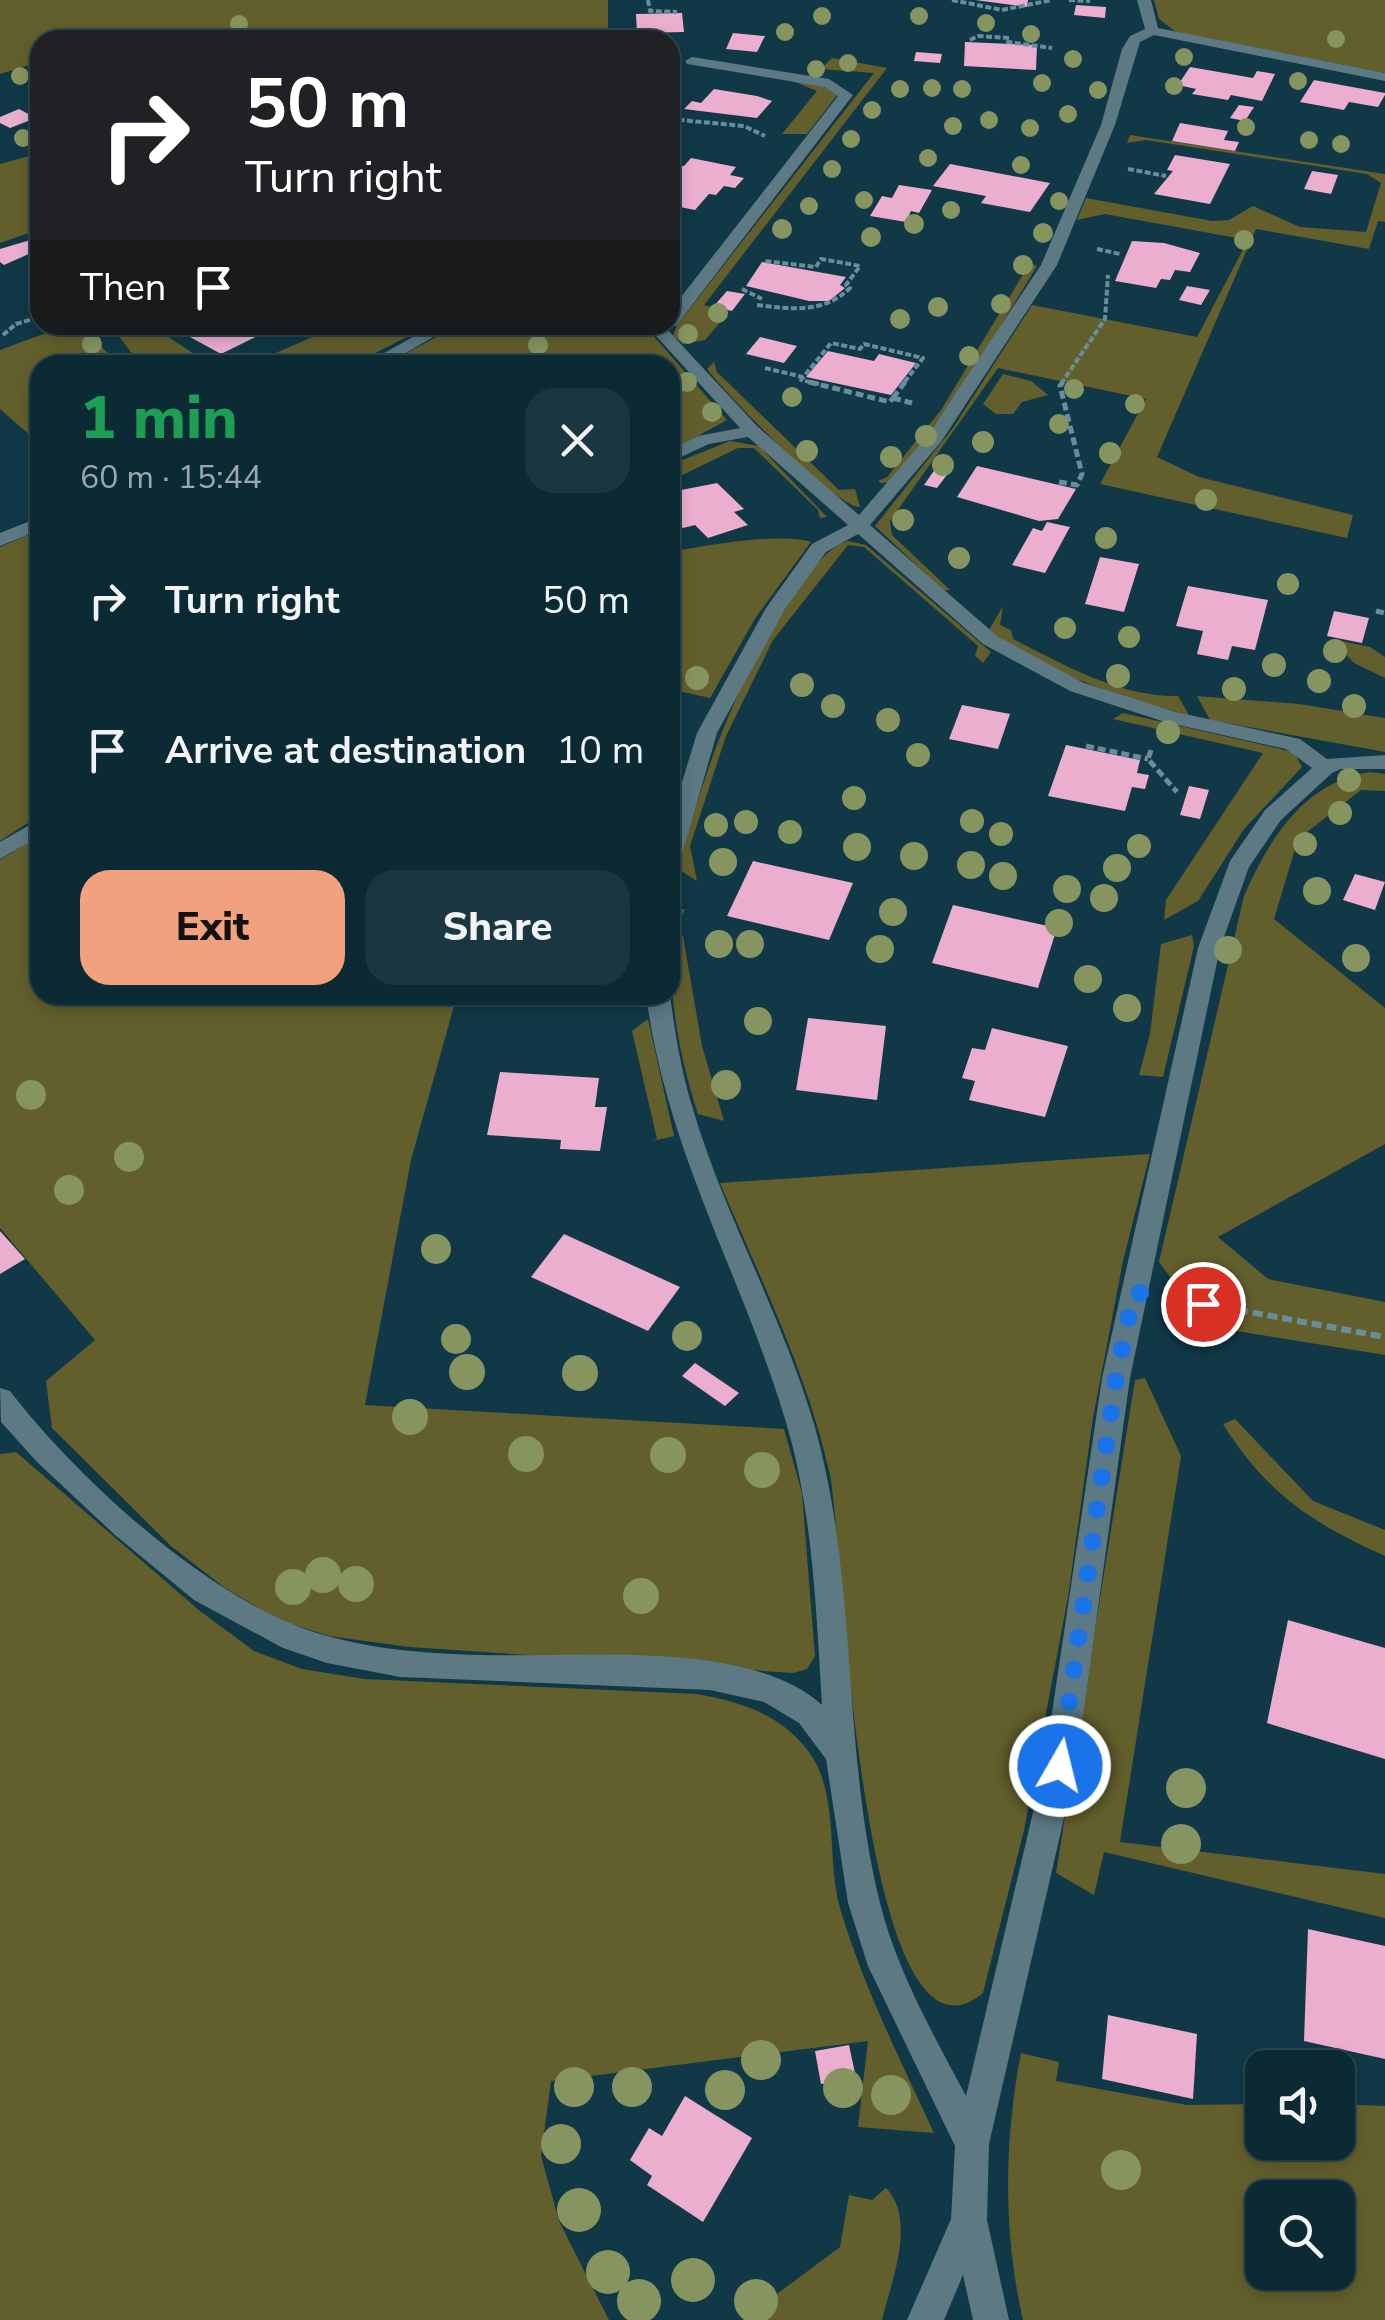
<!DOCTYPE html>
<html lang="en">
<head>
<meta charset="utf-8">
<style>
  :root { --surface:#0c2a34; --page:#1a3640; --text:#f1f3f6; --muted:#9aa7ac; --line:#2c464f; --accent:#f1a17d }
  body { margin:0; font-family:"Nunito Sans",sans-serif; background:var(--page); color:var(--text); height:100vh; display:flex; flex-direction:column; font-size:38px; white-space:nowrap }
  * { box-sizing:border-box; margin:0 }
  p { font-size:32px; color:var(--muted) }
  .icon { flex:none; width:55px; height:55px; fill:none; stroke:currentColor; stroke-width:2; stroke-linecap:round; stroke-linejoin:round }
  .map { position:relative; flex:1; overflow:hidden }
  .side { position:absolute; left:30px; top:355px; width:650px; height:650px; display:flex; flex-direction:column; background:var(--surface); border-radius:30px; box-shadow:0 5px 15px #0003,0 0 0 2px var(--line) }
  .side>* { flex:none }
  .banner { position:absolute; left:30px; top:30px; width:650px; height:305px; border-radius:30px; box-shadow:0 5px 15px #0003,0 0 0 2px var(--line); background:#202124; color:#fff; overflow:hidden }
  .tools { position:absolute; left:1245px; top:2050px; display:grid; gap:20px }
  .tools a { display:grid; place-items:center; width:110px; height:110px; border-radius:20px; background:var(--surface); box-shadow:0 5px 15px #0003,0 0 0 2px var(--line); font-size:50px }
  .pin { position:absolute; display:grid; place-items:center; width:85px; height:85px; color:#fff; margin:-42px; border:5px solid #fff; border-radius:50%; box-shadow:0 2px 10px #0007 }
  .me { position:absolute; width:110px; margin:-55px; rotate:8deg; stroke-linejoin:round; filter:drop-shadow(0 0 8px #0008) }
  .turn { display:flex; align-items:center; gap:35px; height:210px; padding:0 50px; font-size:45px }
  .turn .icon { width:130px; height:130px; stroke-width:2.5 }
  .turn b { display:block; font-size:70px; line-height:85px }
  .then { display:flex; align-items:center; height:95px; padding:0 50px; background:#0003; gap:20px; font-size:38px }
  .round { display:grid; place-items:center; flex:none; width:105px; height:105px; border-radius:30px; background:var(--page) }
  .overview { display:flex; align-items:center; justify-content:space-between; height:170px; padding:0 50px }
  h1 { font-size:60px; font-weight:800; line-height:75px; color:#1e9e55 }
  .primary-button { display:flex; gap:20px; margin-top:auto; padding:20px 50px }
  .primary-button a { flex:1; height:115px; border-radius:30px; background:var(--accent); color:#111; font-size:40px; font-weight:800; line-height:115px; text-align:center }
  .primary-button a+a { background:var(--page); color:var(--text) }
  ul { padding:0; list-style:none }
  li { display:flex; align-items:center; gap:30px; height:150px; padding:0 50px }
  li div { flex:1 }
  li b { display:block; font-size:38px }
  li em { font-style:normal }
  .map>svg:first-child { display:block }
  .green { fill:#635f2c; fill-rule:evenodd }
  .building { fill:#ebaecf }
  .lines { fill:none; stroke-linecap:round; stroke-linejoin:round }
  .path-far2 { stroke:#688e9d; stroke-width:4; stroke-dasharray:6 2.5; stroke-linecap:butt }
  .path-far1 { stroke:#688e9d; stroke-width:5; stroke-dasharray:8 4; stroke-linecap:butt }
  .path { stroke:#688e9d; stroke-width:6; stroke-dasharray:10 5; stroke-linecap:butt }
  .minor { fill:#5c7984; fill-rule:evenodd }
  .tree { fill:#869460 }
  .route { stroke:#1a73e8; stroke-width:18; stroke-dasharray:0 32.4 }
</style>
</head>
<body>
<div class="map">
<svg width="1385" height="2320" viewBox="0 0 1385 2320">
  <rect width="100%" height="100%" fill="#103846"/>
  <g class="green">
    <path d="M0,0H608V40H40V62L0,74Z"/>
    <path d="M1154,0H1385V73L1176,32L1159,19Z"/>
    <path d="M832,58L887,68L704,305L729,312L705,340L683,344L673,336L677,325L874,73L821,69Z"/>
    <path d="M790,80L826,86L838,94L807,134H782L817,91Z"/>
    <path d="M1130,135L1385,174V222L1378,221L1369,249L1256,229L1157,457L1199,477L1353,515L1347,538L1100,484L1146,399L998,368L890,521L892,535L950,590H943L875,526L953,428L1032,305L1197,337L1248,240L1105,214L1077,220L1086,198L1212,221L1229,220L1253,206L1300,227L1366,232L1381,183L1367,174L1146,140L1127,143Z"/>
    <path d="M40,153V234L32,232L0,243V164Z"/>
    <path d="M1030,263L1037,266L964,386L891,482L881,483L878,481L887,477L941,410Z"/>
    <path d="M68,325L82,328L120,365H40V444L0,409V350Z"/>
    <path d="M110,325H150L211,365H141Z"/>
    <path d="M340,325H430L352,365H248Z"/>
    <path d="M459,325H644L727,420L670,451V365H384Z"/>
    <path d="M714,362L717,372L839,490L855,489L860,507C836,508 725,393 707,369Z"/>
    <path d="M1003,374L1031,381L1048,395L1022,402L1013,414H996L983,404Z"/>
    <path d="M730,441L759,446L827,517L820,518L818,510L754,448H738L670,481V465Z"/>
    <path d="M40,530V815L0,841V547Z"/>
    <path d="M670,539L682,550C714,544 781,533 811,542L756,617L710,698L670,689Z"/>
    <path d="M848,541L866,545L991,652L983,663L975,656L978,646L864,547L848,545L773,640L726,736L690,846L697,881L678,869C705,767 738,675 799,588C812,570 826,548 848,541Z"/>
    <path d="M1003,606L1000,625L1011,630L1013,639C1064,665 1119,697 1178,696L1189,715C1119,697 1048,674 989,630Z"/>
    <path d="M1331,639L1370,647L1385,657V678L1354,663Z"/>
    <path d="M1197,696L1299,704L1385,718V752L1210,720Z"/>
    <path d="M1123,713L1294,752L1302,767L1244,829L1198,901L1164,920L1166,900L1263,753L1113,719Z"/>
    <path d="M1370,772L1385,774V791L1361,790L1298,839L1274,919L1385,1008V1144L1218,1237L1268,1279L1385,1302V1355L1162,1319L1170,1277L1159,1262L1244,896C1269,839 1304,782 1370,772Z"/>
    <path d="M40,835V995H321L379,1005L376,995H437L436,1000L454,1006L411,1160L365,1405L784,1429L802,1493L815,1656L807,1669L793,1673L409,1647L329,1636L279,1620L225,1588L171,1546L52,1428L46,1381L95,1340L0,1228V860Z"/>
    <path d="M685,909L675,932L683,936L702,1046L724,1121L698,1114C676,1046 666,981 673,910Z"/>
    <path d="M1192,935L1194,946L1163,1077L1139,1075L1150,1034L1161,944Z"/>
    <path d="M648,1019L674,1136L652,1141L657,1139L632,1031Z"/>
    <path d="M1150,1154L1123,1261L1093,1418L1068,1597L1024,1830L983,1993C859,2096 842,1527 830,1475C808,1375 760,1278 720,1183Z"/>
    <path d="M1145,1378L1181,1456L1120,1842L1385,1874V1918L1104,1852L1094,1895L1056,1873L1135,1380Z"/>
    <path d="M1235,1419L1313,1501L1385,1530V1556C1312,1523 1266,1493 1223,1424Z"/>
    <path d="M16,1452L200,1611L254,1651L302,1669L364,1679L697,1694C741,1702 781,1714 809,1752C840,1795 826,1859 840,1908C863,1986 900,2059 934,2133L858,2127L868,2041L551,2081L541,2156L559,2221L609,2320H0V1454Z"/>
    <path d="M1021,2053L1059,2062L1056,2081L1187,2105L1262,2104V2142H1338V2104L1385,2106V2320H1023C1003,2234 1004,2140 1021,2053ZM1262,2198H1338V2272H1262Z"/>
    <path d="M886,2188C917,2219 891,2283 882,2320H742L840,2247L849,2195L872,2200Z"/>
  </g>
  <g class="building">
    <path d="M975,0H1028L1027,7Z"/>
    <path d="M1076,5L1106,7L1105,18L1074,15Z"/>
    <path d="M682,13L684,32L637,33L636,14Z"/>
    <path d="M733,33L765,36L757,52L726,49Z"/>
    <path d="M965,42L1037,45L1036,70L964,66Z"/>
    <path d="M916,52L942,54L940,63L914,61Z"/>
    <path d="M1190,67L1253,78L1257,71L1275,74L1262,101L1231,95L1228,100L1192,94L1196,89L1178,85Z"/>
    <path d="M1314,80L1385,93V95L1378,107L1349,102L1344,110L1300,102Z"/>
    <path d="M714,89L757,96L772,101L757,118L684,109L692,101L701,103Z"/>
    <path d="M1239,105L1254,107L1245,121L1230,118Z"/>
    <path d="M19,109L36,118L10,128L0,123V117Z"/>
    <path d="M1180,123L1228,131L1224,140L1239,142L1235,151L1172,141Z"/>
    <path d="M1175,155L1230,164L1210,204L1154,194L1173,171L1167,170Z"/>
    <path d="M691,158L736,167L730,175L744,178L735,188L724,186L716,195L709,194L695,210L670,205L675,187L670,186V166H684Z"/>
    <path d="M950,164L1050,183L1030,212L981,203L986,196L933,186Z"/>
    <path d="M1312,171L1338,175L1331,194L1304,189Z"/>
    <path d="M899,185L932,190L919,213L911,211L906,222L870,216L882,196L892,198Z"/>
    <path d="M37,238L40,249L4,265L0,262V249Z"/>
    <path d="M1132,241L1164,243L1200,253L1190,272L1175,270L1170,280L1161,279L1156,288L1115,281Z"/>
    <path d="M762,262L846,277L840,285L845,288L829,301H809L746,286Z"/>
    <path d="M1187,286L1210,290L1201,305L1179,300Z"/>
    <path d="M727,291L745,294L732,311L713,307Z"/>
    <path d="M196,325H255L268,331L221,354L181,332Z"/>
    <path d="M760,337L797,346L784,363L746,354Z"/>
    <path d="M828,351L874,361L879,354L916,363L891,395L806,377Z"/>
    <path d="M938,465L952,468L937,488L924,485Z"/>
    <path d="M977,466L1076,489L1058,519L1039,521L957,497Z"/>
    <path d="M717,483L744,509L734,512L748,525L708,538L695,525L683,528L670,516V498L680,495L676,491Z"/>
    <path d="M1047,522L1070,527L1045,573L1012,565L1033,528L1042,531Z"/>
    <path d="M1100,557L1139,564L1124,612L1085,604Z"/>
    <path d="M1188,586L1268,600L1255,650L1232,646L1228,660L1197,654L1203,631L1176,626Z"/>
    <path d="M1334,611L1369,618L1362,643L1327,636Z"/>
    <path d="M962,705L1010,714L998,749L949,739Z"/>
    <path d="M1066,745L1140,760L1137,773L1149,775L1145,789L1132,787L1125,811L1048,796Z"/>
    <path d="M1189,786L1209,790L1200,819L1180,815Z"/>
    <path d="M753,861L853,883L829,940L727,916Z"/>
    <path d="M1355,874L1385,882L1375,910L1343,900Z"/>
    <path d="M953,905L1057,928L1038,988L932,963Z"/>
    <path d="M808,1018L886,1026L877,1100L796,1090Z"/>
    <path d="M992,1028L1068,1046L1045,1117L969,1100L975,1081L962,1078L972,1048L985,1050Z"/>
    <path d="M500,1072L599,1078L595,1107H607L600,1151L560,1149L561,1140L487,1135Z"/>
    <path d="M0,1231L25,1259L0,1274Z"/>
    <path d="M564,1234L680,1287L648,1331L531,1277Z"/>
    <path d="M695,1363L739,1393L725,1406L682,1376Z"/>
    <path d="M1288,1620L1385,1648V1759L1267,1723Z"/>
    <path d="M1308,1929L1385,1946V2059L1304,2041Z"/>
    <path d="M1108,2015L1197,2034L1193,2099L1102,2079Z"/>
    <path d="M849,2045L856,2078L821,2084L815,2051Z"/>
    <path d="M685,2096L752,2138L703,2222L647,2185L652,2176L630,2160L649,2128L662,2136Z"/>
  </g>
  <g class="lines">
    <g class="path-far2">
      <path d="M648,0L650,11L677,12"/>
      <path d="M952,0L1002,10L1052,0"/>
      <path d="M1069,0L1090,1"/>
      <path d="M970,40L978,36L1009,38L1008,42L1052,48"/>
      <path d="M670,119L744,126L765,136"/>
      <path d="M1128,169L1166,176"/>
      <path d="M1097,249L1120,254"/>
      <path d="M742,289L762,299"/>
      <path d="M757,305C792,309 823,314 850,288L846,285L860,266L821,259L816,267L764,261"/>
      <path d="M3,335L16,324L40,317"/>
      <path d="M765,368L803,377"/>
      <path d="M819,384L801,380L831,343L860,349L864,344L923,358L903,384"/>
      <path d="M1061,384L1105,319L1108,275"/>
    </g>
    <g class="path-far1">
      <path d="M809,382L890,402L893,398"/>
      <path d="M893,398L912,403"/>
      <path d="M893,398L905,382"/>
      <path d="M1059,482L1077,485L1082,474L1060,386L1063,382"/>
      <path d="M1376,611L1385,613"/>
      <path d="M1086,746L1148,759"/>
      <path d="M1151,750L1148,759L1177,792"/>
    </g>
    <path class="path" d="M1179,1299L1385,1337"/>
    <g class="minor">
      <path d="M1137,0H1151L1158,28L1385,73V81L1154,35L1140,42L1115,125L1057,265L941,442L870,525L997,636L1084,683L1176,712L1300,739L1327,759L1385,755V769H1341L1332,773L1281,820L1249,867L1220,948L1130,1378L1076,1766L989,2144L987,2220L1009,2320H973L963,2275L944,2320H907L951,2219L955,2146L868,1966L848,1903L826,1759L799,1723L764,1702L710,1690L400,1677L327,1663L283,1648L194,1600L115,1535L37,1462L1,1422L0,1388L10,1391C79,1481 220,1610 331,1637C380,1650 431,1654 482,1655C576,1658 748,1638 822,1705C816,1609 813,1511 785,1419C740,1271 667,1152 646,995H670C675,1033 681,1070 692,1106C724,1215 782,1315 814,1424C859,1580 841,1746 880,1903C897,1971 933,2034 966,2096L1044,1766L1102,1378L1198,948L1230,861L1265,810L1312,768L1286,749L1165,722L1070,691L983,644L858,534L826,552L785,609L717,733L681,858L670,865V821L697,733L766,608L812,544L848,525L748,437L709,444L670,462V450L698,436L740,428L646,325H663L758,427L859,515L928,435L1041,265L1101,125L1122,49L1130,36L1145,29Z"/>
      <path d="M692,57L829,79L853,95L676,326L664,325H670V311L838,96L825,87L687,64L685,61Z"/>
      <path d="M434,325H454L385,365H363Z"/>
      <path d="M40,517V530L0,546V533Z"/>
      <path d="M40,819V836L0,859V842Z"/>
    </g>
  </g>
  <g class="tree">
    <circle cx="822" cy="16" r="9"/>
    <circle cx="919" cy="16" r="9"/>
    <circle cx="986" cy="23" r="9"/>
    <circle cx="239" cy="24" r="9"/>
    <circle cx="785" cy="32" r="9"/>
    <circle cx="1031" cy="34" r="9"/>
    <circle cx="1336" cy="39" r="9"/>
    <circle cx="1184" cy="57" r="9"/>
    <circle cx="1073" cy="59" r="9"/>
    <circle cx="848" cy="63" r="9"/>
    <circle cx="816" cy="69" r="9"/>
    <circle cx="20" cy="76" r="9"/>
    <circle cx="1298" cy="81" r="9"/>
    <circle cx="1042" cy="83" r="9"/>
    <circle cx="1174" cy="86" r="9"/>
    <circle cx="932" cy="88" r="9"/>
    <circle cx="900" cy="89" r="9"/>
    <circle cx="962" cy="89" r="9"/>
    <circle cx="1098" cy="90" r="9"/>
    <circle cx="872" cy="110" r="9"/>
    <circle cx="1068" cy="114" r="9"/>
    <circle cx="989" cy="120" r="9"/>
    <circle cx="953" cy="126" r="9"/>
    <circle cx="1246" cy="127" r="9"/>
    <circle cx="1030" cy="128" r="9"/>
    <circle cx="23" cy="138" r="9"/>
    <circle cx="851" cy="139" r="9"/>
    <circle cx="1309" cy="140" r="9"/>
    <circle cx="1341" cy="144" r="9"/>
    <circle cx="928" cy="158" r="9"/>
    <circle cx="1021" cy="165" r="9"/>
    <circle cx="832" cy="169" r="9"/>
    <circle cx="864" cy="200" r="9"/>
    <circle cx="1059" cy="201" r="9"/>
    <circle cx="809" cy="206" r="9"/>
    <circle cx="951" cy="210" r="9"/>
    <circle cx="914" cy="224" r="10"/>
    <circle cx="782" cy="229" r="10"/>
    <circle cx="1043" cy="233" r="10"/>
    <circle cx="871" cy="237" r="10"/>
    <circle cx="1244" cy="240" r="10"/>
    <circle cx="1023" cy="265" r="10"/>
    <circle cx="1001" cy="304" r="10"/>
    <circle cx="938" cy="307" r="10"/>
    <circle cx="718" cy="313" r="10"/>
    <circle cx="900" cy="319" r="10"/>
    <circle cx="688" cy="334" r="10"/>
    <circle cx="92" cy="344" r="10"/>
    <circle cx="538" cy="345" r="10"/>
    <circle cx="969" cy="356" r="10"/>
    <circle cx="687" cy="382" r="10"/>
    <circle cx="1074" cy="389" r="10"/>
    <circle cx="792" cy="397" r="10"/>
    <circle cx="1135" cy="404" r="10"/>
    <circle cx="712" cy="412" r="10"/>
    <circle cx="1059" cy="424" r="10"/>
    <circle cx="926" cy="436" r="11"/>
    <circle cx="983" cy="442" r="11"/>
    <circle cx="807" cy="451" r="11"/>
    <circle cx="1110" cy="453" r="11"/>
    <circle cx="891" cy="457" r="11"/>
    <circle cx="943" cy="465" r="11"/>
    <circle cx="1206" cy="500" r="11"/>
    <circle cx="903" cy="520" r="11"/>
    <circle cx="1106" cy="538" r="11"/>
    <circle cx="959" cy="558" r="11"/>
    <circle cx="1288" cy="584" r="11"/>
    <circle cx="1065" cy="628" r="11"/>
    <circle cx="1129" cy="637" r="11"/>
    <circle cx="1335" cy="651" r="12"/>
    <circle cx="1274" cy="665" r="12"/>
    <circle cx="1118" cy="676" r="12"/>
    <circle cx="697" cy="678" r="12"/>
    <circle cx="1319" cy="681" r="12"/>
    <circle cx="802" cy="685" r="12"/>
    <circle cx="1234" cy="689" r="12"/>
    <circle cx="833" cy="706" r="12"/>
    <circle cx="1354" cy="706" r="12"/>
    <circle cx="888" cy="720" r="12"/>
    <circle cx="1168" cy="732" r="12"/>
    <circle cx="918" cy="755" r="12"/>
    <circle cx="1349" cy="780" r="12"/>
    <circle cx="854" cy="798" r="12"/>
    <circle cx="1340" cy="813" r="12"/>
    <circle cx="972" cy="821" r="12"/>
    <circle cx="746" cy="822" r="12"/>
    <circle cx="716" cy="825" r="12"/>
    <circle cx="790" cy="832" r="12"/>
    <circle cx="1001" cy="834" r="12"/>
    <circle cx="1305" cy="844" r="12"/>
    <circle cx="857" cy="847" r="14"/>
    <circle cx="1139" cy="846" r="12"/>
    <circle cx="914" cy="856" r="14"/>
    <circle cx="723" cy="862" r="14"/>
    <circle cx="971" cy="865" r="14"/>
    <circle cx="1117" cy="868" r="14"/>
    <circle cx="1003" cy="876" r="14"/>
    <circle cx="1067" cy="889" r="14"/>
    <circle cx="1317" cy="891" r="14"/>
    <circle cx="1104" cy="898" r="14"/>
    <circle cx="893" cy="912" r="14"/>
    <circle cx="1059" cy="923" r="14"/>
    <circle cx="719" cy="944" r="14"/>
    <circle cx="750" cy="944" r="14"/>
    <circle cx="880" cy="949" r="14"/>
    <circle cx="1228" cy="950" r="14"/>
    <circle cx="1356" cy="958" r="14"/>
    <circle cx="1088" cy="979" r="14"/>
    <circle cx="1127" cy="1008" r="14"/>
    <circle cx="758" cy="1021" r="14"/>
    <circle cx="726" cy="1085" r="15"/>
    <circle cx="31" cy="1095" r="15"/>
    <circle cx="129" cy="1157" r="15"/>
    <circle cx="69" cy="1190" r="15"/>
    <circle cx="436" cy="1249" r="15"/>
    <circle cx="687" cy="1336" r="15"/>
    <circle cx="456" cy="1339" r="15"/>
    <circle cx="467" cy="1372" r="18"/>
    <circle cx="580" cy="1373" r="18"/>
    <circle cx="410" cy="1417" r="18"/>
    <circle cx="526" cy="1454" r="18"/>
    <circle cx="668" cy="1455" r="18"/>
    <circle cx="762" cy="1470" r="18"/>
    <circle cx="323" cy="1575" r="18"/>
    <circle cx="356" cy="1584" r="18"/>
    <circle cx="293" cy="1587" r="18"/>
    <circle cx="641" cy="1596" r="18"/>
    <circle cx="1186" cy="1788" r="20"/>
    <circle cx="1181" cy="1844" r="20"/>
    <circle cx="761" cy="2060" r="20"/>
    <circle cx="574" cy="2087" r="20"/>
    <circle cx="632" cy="2087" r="20"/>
    <circle cx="843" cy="2088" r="20"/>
    <circle cx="725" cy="2090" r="20"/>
    <circle cx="891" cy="2095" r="20"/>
    <circle cx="561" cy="2144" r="20"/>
    <circle cx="1121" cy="2170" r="20"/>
    <circle cx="579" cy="2210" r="22"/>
    <circle cx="608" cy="2272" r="22"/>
    <circle cx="693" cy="2280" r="22"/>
    <circle cx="639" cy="2301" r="22"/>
    <circle cx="756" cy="2301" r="22"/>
  </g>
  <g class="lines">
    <path class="route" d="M1060,1766L1116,1378L1134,1292L1203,1304"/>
  </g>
</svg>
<div class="tools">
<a><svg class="icon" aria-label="sound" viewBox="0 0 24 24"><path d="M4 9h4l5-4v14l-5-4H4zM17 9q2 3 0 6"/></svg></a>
<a><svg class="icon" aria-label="search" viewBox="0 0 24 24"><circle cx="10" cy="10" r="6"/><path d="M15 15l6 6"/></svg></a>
</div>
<div class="pin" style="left:1203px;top:1304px;background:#d93025"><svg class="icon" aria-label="arrive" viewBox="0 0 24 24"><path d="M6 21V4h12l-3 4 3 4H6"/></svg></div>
<svg class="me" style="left:1060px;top:1766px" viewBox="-20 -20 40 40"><circle r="17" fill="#1a73e8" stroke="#fff" stroke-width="3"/><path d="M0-11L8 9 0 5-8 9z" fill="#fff"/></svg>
<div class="banner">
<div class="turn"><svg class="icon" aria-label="right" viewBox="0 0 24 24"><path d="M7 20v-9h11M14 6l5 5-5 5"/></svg><div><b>50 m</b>Turn right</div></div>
<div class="then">Then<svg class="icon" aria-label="arrive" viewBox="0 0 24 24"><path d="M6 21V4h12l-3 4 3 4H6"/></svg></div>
</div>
<section class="side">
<div class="overview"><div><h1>1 min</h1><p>60 m · 15:44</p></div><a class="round"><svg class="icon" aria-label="close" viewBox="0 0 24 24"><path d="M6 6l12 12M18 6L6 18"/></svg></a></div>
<ul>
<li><svg class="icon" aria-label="right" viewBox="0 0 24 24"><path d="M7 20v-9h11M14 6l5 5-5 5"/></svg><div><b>Turn right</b></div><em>50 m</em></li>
<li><svg class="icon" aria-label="arrive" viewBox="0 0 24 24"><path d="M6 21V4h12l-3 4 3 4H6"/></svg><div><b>Arrive at destination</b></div><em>10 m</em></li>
</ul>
<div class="primary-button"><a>Exit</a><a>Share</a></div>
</section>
</div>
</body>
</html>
